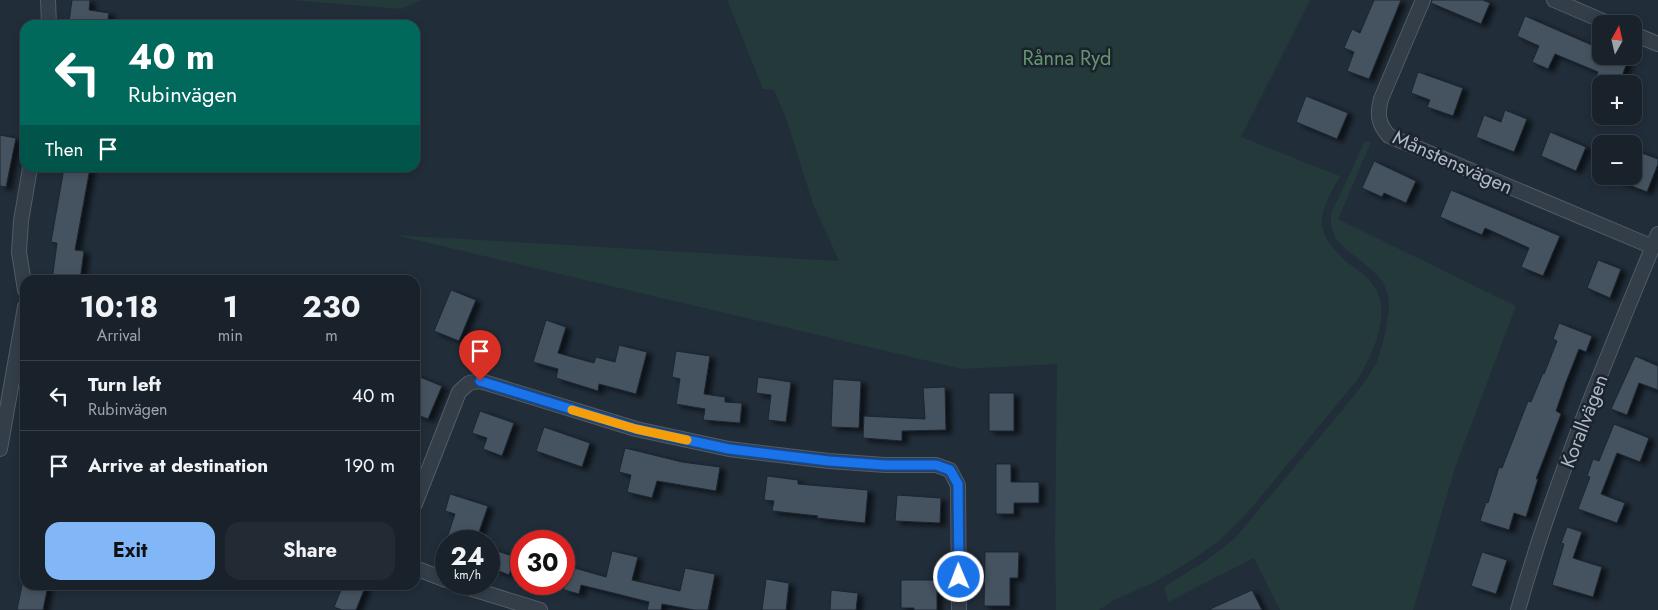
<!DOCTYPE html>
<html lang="en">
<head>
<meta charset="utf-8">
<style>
  :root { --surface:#19222b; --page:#222a33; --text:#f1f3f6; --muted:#9fa4a9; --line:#373f47; --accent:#82b7f7 }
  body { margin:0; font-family:Jost,sans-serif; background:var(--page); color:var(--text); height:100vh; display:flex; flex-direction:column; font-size:19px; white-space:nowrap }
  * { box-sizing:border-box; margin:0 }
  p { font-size:16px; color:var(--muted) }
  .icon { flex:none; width:28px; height:28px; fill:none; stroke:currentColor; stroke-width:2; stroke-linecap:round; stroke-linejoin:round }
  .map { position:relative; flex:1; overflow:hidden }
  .side { position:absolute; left:20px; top:275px; width:400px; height:315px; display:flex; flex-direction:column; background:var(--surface); border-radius:15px; box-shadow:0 2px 8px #0003,0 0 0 1px var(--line) }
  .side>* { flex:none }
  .hud { position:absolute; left:20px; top:20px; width:400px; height:152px; border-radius:15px; box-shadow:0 2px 8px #0003,0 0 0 1px var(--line); background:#00695c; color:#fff; overflow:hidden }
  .needle { width:32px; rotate:8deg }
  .buttons { position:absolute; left:1592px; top:15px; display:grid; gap:10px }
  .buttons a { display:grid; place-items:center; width:50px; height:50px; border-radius:10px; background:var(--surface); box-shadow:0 2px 8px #0003,0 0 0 1px var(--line); font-size:25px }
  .speed { position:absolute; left:435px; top:530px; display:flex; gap:10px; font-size:25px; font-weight:700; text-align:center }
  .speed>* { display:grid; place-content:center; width:65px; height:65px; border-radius:50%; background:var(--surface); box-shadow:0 2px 8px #0003,0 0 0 1px var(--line); line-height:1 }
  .speed small { font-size:12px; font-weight:400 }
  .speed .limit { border:8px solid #d22; background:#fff; color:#111 }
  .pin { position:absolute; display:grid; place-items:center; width:42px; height:42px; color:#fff; margin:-51px -21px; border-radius:50% 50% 50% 0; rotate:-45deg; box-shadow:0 0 5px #0007 }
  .pin .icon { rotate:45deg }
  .me { position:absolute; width:55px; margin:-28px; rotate:359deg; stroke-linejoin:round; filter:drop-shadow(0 0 4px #0008) }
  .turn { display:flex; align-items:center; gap:18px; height:105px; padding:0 25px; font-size:22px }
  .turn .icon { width:65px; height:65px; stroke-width:2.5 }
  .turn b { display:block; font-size:35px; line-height:42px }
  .then { display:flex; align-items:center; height:48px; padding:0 25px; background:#0003; gap:10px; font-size:19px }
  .eta { display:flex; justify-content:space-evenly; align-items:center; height:85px; text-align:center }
  .eta b { font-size:30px; font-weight:700; line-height:35px }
  .action { display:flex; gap:10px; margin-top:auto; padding:10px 25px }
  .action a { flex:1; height:58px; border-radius:15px; background:var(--accent); color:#111; font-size:20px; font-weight:700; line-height:58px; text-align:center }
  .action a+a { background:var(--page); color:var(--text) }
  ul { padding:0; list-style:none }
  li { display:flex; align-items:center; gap:15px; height:70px; padding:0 25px; border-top:1px solid var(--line) }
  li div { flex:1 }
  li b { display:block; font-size:19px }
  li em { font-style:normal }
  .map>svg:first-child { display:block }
  .green { fill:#23393a }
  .building { fill:#445260; stroke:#1c2530; filter:url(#shadow) }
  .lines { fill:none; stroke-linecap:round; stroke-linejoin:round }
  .minor-casing { stroke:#525c67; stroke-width:16 }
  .minor { stroke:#343e49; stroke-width:14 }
  .route-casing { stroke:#114b97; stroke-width:12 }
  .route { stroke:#1a73e8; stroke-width:9 }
  .slow { stroke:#f59e0b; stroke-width:9 }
  .labels { text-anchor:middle; stroke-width:5; stroke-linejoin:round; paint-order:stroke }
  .park-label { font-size:20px; fill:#66966e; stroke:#1a232e }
  .street-label { font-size:20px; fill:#afb9c5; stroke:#1a232e }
</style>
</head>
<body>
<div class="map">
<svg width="1658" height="610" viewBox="0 0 1658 610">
  <defs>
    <filter id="shadow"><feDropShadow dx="5.5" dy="3" stdDeviation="2.5" flood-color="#0009"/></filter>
  </defs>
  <rect width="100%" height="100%" fill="#212d39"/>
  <g class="green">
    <path d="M288,0H421L401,9Z"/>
    <path d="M727,0H1310L1241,137L1340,176C1333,190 1320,210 1322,226C1325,241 1337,253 1348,263C1358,270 1370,278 1376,289C1391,316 1372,355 1358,379L1249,511L1220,540L1192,560L1155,582L1112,601L1099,610H1056L1055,541L1057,364L962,369L395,235L839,261L813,204L786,118L774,90L763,89Z"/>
    <path d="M1368,141L1371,142L1338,219L1516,306L1456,465L1413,610H1280L1254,558L1168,602L1164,587L1207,560L1235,538L1338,415L1364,383L1377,362L1385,334L1389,310L1388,295L1383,282L1372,270L1348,251L1335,238L1331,226V214L1364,143Z"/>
  </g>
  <g class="building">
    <path d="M72,0H90L89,10L109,13L107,25L69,21Z"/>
    <path d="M1374,0H1401L1369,79L1347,71L1354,52L1344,48L1352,29L1360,33Z"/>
    <path d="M1432,0H1483L1490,3L1481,24L1431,3Z"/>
    <path d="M1525,16L1601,49V56H1618L1628,60L1619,84H1593L1598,72L1555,54L1548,69L1532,62L1539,46L1517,36Z"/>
    <path d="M1418,72L1463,88L1453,116L1427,107L1430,100L1411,93Z"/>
    <path d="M1306,96L1348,113L1337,139L1296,122Z"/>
    <path d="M1505,110L1527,119L1514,152L1476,137L1484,115L1501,122Z"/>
    <path d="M1550,132L1586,147L1576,171L1541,156Z"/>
    <path d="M0,135L16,138L6,187L0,186Z"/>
    <path d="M1634,150L1658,159V164L1647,192L1608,177L1634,176Z"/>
    <path d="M1374,161L1416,181L1406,203L1384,193L1382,197L1362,188Z"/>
    <path d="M64,168H90L75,250L84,251L80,280H52L57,243L51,242Z"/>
    <path d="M1451,190L1560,236L1543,276L1521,267L1529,248L1485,228L1482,235L1440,217Z"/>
    <path d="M1598,260L1621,269L1610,298L1587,288Z"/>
    <path d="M451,290L476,300L459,341L434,331Z"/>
    <path d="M546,320L566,327L558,353L594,363L596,357L615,362L619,345L647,352L636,394L599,384L598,391L556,378L558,369L533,362Z"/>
    <path d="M1559,323L1592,336L1586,352L1579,349L1566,382L1556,411L1561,414L1536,479H1538L1526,517L1514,513L1509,530L1480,521L1486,502L1488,503L1499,467L1502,468L1528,401L1531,402L1543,373L1544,374L1557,341L1553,339Z"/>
    <path d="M676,351L710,356L704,394L725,397V402L742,403L740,423L703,420L705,409L676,404L680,379L672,377Z"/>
    <path d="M1635,356L1658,366V390L1639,383L1627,415L1611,409Z"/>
    <path d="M415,375L442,386L428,419L415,414Z"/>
    <path d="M758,377L791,382L786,422L768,420L771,395L756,393Z"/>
    <path d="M833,379L861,381L859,428L831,427Z"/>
    <path d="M945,387L946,430L902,431V441L863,438L864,416L925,419L923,388Z"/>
    <rect x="989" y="393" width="25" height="38"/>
    <path d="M480,411L514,423L502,456L483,449L487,438L472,433Z"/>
    <path d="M1614,424L1649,438L1640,462L1617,453L1601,494L1625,503L1617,523L1578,509L1590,477L1587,476L1593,459L1599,461Z"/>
    <path d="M544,427L590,443L582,467L536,451Z"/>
    <path d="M625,448L682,462L720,467L716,491L657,481L652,498L627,492L631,475L619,472Z"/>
    <path d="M996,464H1011V482H1039V503H1014V514H996Z"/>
    <path d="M767,476L798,480V484L868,490L865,523L817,518L818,516L772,511L774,501L764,500Z"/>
    <path d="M450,494L488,506L476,541H446L455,514L445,511Z"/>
    <path d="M897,495L941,498L940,523L895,521Z"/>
    <path d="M1567,527L1582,532L1573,558L1602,567L1593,597L1552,585L1564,544L1561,543Z"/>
    <path d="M489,548L515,557L509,575L489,567Z"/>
    <path d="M612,551L638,557L632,580L680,591L685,568L715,574L708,610H694L662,604L661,610H647L649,602L581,585L579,594L564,590V565L606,577Z"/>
    <path d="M985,552H1019L1018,578H1010V606H984Z"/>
    <path d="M1482,552L1507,560L1496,594L1471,586Z"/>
    <path d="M766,579L789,583L786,610H762Z"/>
    <path d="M901,580H937V610H914V608H901Z"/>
    <path d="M22,585H48L43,610H17Z"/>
    <path d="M343,585H366L356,610H342L334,607Z"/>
    <path d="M831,590L858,593L856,610H830Z"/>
    <path d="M1252,590L1262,610H1208Z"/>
  </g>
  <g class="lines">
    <defs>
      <g id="minor">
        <path d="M48,0L49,25"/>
        <path d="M1423,0L1381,99C1377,114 1378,124 1389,136L1653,247"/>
        <path d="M1554,0L1610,24"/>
        <path d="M1634,34L1658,44"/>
        <path d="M25,290L19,252L21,221L30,168"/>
        <path d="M0,449L25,307"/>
        <path d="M415,504L459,392L469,383L480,381L636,429L729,449L829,461L885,465H936L950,470L958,485L959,610"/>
        <path d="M415,568L446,580"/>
        <path d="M456,584L540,610"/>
        <path d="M1518,610C1554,481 1607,358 1658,234"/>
      </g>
    </defs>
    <use href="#minor" class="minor-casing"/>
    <use href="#minor" class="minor"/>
  </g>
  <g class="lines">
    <defs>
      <path id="route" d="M480,381L636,429L729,449L829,461L885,465H936L950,470L958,484L959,577"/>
    </defs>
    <use href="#route" class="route-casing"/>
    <use href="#route" class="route"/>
    <path class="slow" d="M572,410L636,429L687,440"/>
  </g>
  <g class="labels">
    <g class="park-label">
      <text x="1067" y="65">Rånna Ryd</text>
    </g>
    <g class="street-label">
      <text transform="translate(1453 162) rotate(24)" y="7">Månstensvägen</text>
      <text transform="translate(1584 421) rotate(-69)" y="7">Korallvägen</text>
    </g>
  </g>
</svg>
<div class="buttons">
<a><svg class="needle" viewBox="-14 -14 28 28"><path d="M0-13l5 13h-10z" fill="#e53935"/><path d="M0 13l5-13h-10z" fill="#9fa4a9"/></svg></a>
<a>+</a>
<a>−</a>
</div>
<div class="speed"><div>24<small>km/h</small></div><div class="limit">30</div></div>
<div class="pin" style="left:480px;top:381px;background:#d93025"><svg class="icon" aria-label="arrive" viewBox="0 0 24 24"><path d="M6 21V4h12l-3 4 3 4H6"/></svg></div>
<svg class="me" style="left:959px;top:577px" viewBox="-20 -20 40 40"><circle r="17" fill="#1a73e8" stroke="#fff" stroke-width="3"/><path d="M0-11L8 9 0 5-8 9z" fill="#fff"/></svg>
<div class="hud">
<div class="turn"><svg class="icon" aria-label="left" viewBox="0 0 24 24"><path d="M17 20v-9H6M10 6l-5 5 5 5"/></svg><div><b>40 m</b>Rubinvägen</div></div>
<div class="then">Then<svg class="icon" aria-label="arrive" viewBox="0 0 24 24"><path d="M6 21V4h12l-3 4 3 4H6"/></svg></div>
</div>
<section class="side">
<div class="eta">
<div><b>10:18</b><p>Arrival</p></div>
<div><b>1</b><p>min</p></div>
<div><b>230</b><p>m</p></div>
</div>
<ul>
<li><svg class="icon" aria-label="left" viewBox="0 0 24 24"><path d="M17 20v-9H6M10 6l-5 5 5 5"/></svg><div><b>Turn left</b><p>Rubinvägen</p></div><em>40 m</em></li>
<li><svg class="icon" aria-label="arrive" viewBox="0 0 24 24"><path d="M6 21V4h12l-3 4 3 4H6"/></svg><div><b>Arrive at destination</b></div><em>190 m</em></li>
</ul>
<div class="action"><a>Exit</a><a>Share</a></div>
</section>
</div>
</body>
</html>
